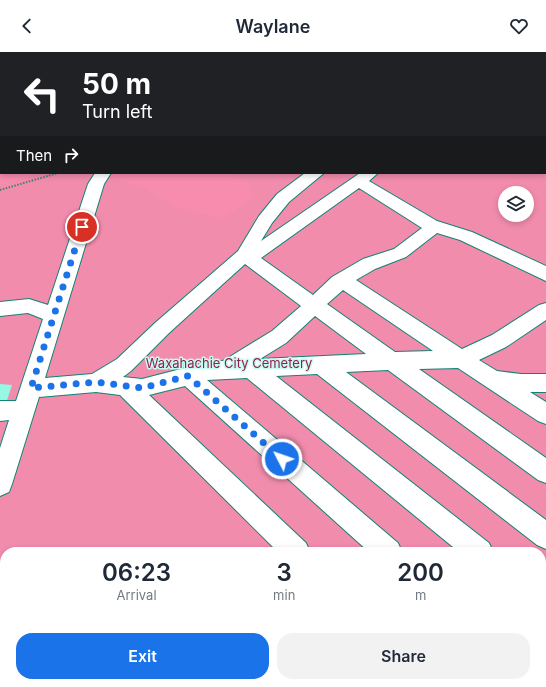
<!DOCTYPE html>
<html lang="en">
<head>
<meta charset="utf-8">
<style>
  :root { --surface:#fff; --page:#f2f2f3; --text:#1f2937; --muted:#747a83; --accent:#1a73e8 }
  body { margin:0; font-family:Inter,sans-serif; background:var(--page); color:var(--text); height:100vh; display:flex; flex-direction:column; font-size:15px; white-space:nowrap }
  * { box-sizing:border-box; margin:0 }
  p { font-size:13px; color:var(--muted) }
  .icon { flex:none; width:22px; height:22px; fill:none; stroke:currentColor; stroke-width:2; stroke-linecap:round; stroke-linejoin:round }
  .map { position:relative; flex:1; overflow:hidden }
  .sheet { position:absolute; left:0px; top:495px; width:546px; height:140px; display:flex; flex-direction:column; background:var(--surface); border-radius:16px 16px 0 0; box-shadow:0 2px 6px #0003 }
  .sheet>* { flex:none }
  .banner { position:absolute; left:0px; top:0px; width:546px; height:122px; box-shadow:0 2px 6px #0003; background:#202124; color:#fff; overflow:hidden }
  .controls { position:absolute; left:498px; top:134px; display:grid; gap:8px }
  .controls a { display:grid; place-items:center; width:36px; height:36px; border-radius:50%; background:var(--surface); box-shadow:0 2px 6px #0003; font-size:20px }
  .pin { position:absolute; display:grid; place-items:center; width:34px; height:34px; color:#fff; margin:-17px; border:2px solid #fff; border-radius:50%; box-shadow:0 1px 4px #0007 }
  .me { position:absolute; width:44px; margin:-22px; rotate:311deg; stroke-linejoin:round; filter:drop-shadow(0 0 3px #0008) }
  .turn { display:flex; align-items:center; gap:14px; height:84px; padding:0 16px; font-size:18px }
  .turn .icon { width:52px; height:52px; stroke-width:2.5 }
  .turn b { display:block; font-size:28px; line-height:34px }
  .then { display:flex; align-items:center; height:38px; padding:0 16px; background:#0003; gap:8px; font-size:15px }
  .eta { display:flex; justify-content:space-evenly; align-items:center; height:68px; text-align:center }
  .eta b { font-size:24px; font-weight:600; line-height:28px }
  .cta { display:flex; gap:8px; margin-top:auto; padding:8px 16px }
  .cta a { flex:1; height:46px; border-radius:16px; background:var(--accent); color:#fff; font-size:16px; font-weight:600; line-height:46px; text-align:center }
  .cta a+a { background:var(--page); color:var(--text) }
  header { display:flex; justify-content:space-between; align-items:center; height:52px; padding:0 16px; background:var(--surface); font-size:18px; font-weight:600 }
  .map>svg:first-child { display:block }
  .green { fill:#f28cad; fill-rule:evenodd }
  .forest { fill:#f78caf }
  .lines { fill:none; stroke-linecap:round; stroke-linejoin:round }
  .river { fill:#b190ec; fill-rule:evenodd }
  .minor-casing { stroke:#108373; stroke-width:2 }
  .path { stroke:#448074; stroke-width:2; stroke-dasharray:1.5 1.5; stroke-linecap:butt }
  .minor { fill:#fff; fill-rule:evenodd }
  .rail-casing { stroke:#0f342e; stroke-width:5.5 }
  .rail { stroke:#c5fcf0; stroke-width:4; stroke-dasharray:12; stroke-linecap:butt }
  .route { stroke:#1a73e8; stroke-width:7; stroke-dasharray:0 12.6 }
  .labels { text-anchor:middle; stroke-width:3; stroke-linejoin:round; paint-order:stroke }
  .park-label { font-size:13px; fill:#981a52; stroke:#c5fcf0 }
</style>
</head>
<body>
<header><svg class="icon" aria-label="back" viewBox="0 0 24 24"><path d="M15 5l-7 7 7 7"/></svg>Waylane<svg class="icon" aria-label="heart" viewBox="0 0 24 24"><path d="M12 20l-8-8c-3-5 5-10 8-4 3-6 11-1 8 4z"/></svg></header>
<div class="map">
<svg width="546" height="635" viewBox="0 0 546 635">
  <rect width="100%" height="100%" fill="#96f7e4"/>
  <path class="green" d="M402,0H546V635H386L363,630H541V500H5V553L0,552V370L12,333L0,332V127L18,121H545V1H399ZM505,141H527V163H505Z"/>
  <g class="forest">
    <path d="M0,0H323L1,1V121H41L0,133Z"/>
    <path d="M97,121H231V123L247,129L253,148L221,166L176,156L140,134Z"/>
  </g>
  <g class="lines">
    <g class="river">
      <rect x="136" y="0" width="18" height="1"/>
      <rect x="0" y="50" width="1" height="12"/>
    </g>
    <defs>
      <g id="minor">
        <rect x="545" y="33" width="1" height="9"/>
        <rect x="545" y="97" width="1" height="9"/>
        <path d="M95,121H111L104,132L45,326L92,322L117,307L155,271L238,199L259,164L277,142L305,121H324L289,150L272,171L261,189L360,121H378L369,129L437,169L472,180L546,214V229L460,188L437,181L406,205L375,217L356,228L462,297L492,283L539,253L546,251V268L506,295L479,308L497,319L521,322H546V340H530L546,350V372L538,369L458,316L419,317L546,406V431L538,428L388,318L346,320L546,468V497L537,493L317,322L276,324L489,491L493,500H459L247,326L207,328L398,491L402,500H369L185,334L149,343L306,491L310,500H278L120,343L96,340L39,345L12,432L9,440L0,444V396L9,368L0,369V349H16L43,267L28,261L0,264V250L29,247L48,253L88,132ZM359,136L422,176L394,197L363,207L332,225L313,243L261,206ZM245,212L301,254L272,279L223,309L208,310L142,327L123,325L131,319L169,281ZM343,238L433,299L395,300L327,252ZM315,264L366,302L260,307L286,291Z"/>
        <rect x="0" y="513" width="5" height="26"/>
        <path d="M541,535L546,537V567L541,565Z"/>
        <path d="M541,611L546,612V635H530L528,630H541Z"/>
      </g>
    </defs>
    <use href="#minor" class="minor-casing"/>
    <path class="path" d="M0,138L58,121"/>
    <use href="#minor" class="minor"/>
    <defs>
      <g id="rail">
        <path d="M0,595H5"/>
        <path d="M261,630L284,635"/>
      </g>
    </defs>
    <use href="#rail" class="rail-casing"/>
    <use href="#rail" class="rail"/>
  </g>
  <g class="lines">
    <path class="route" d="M82,175L31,336L96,330L142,336L188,324L282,407"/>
  </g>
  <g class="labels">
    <g class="park-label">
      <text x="229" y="316">Waxahachie City Cemetery</text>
    </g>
  </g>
</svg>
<div class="controls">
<a><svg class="icon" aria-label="layers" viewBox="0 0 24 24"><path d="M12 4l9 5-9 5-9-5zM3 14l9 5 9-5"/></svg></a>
</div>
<div class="pin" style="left:82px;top:175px;background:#d93025"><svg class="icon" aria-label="arrive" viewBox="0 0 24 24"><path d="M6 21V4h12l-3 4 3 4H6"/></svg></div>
<svg class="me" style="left:282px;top:407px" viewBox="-20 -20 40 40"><circle r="17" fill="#1a73e8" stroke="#fff" stroke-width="3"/><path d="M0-11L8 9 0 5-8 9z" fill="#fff"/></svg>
<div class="banner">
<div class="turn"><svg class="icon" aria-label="left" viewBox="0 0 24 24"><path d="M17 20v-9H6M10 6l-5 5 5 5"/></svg><div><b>50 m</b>Turn left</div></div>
<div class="then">Then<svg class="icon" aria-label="right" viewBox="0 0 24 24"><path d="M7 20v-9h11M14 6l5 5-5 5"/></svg></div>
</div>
<section class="sheet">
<div class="eta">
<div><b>06:23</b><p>Arrival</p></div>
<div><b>3</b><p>min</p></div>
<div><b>200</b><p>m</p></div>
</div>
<div class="cta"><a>Exit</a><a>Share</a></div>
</section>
</div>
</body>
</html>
